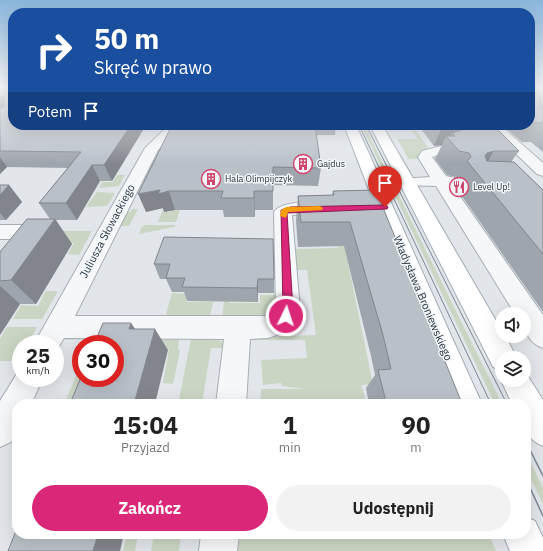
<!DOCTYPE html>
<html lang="pl">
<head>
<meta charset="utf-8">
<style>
  :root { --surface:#fff; --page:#f2f2f2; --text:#222; --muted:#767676; --accent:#db2777 }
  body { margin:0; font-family:"IBM Plex Sans",sans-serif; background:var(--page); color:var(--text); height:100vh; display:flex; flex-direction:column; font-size:15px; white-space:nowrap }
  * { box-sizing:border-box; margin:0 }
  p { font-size:13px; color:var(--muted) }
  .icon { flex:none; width:22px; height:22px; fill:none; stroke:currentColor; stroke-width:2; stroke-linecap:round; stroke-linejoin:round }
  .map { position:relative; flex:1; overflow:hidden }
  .panel { position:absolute; left:12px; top:399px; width:519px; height:140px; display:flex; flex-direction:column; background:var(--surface); border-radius:16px; box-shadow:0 4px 16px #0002 }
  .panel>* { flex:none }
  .banner { position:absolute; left:8px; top:8px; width:527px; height:122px; border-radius:16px; box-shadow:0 4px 16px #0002; background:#1a4fa0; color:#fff; overflow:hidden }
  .controls { position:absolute; left:495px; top:307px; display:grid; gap:8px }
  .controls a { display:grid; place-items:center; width:36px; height:36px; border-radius:50%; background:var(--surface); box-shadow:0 4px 16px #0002; font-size:20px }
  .speed { position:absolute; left:12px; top:335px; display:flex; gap:8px; font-size:20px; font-weight:700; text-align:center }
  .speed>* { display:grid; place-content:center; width:52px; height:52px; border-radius:50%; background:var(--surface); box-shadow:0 4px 16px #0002; line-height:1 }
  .speed small { font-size:10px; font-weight:400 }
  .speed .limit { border:6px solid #d22; background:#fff; color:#111 }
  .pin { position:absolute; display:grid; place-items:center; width:34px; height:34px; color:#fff; margin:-41px -17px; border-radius:50% 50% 50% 0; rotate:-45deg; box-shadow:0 0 4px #0007 }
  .pin .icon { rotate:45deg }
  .me { position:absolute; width:44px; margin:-22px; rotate:4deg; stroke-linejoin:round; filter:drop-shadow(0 0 3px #0008) }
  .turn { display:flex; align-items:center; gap:14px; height:84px; padding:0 20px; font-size:18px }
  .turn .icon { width:52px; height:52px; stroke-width:2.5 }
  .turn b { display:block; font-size:28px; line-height:34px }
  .then { display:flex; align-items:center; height:38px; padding:0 20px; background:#0003; gap:8px; font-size:15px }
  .eta { display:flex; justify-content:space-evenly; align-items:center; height:68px; text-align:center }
  .eta b { font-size:24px; font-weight:700; line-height:28px }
  .action { display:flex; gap:8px; margin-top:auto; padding:8px 20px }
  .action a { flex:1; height:46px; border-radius:24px; background:var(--accent); color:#fff; font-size:16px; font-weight:700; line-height:46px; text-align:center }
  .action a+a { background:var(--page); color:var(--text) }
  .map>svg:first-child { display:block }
  .green { fill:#cad5c3 }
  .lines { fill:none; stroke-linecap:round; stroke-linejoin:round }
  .minor-casing { stroke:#a7aeb5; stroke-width:2 }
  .primary-casing { stroke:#a1acb6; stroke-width:2 }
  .minor { fill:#f5f7f9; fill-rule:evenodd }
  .primary { fill:#fff; fill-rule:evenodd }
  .tram-far1 { stroke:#7b8894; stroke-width:1 }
  .tram { stroke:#7b8894; stroke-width:1.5 }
  .wall { fill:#9fa5ac }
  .shaded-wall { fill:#82868c }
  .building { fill:#b9c0c8; stroke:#82868c }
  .route { fill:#db2777; stroke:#8e194d }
  .slow { fill:#f59e0b }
  .labels { text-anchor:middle; stroke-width:3; stroke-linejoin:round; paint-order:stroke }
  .far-poi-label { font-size:9px; fill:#2a3643; stroke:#f2f5f8; text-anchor:start }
  .street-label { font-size:11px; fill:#2a3643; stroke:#f2f5f8 }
</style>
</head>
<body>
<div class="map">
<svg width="543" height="551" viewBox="0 0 543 551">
  <rect width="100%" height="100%" fill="#e2e6eb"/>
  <g class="green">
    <path d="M361,125H364L502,404H495Z"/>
    <path d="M408,125H412L429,149L424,151L419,159H409L397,139H418Z"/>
    <path d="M117,175H125L119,186L99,188L102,182H113Z"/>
    <path d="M180,184L183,199L176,222H158L162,212H170Z"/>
    <path d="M97,192L115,193L107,206L86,207Z"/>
    <path d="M132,209H138L129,226H118L125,211L131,212Z"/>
    <path d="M145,225H175L174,227L139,234L141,228Z"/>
    <path d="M45,231H92L79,255L68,254L74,243H46L0,309V250L10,249Z"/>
    <path d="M344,244L373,384L361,385L367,404H261V389H305L282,386L281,383L263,385L261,360L307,358L305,340H252V337L316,335L307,270H296L293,249L338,248L337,245Z"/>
    <path d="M46,291H58L42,319H13L21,305L38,306Z"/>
    <path d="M172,293L187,294L186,302H213L209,320H170L166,314Z"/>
    <path d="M260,295H276L277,311L259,322L222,321L224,301H229V303H260Z"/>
    <path d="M7,327H37L27,344H21V355L17,361H0V339Z"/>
    <path d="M191,339L218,340L226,343L228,348H211L202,404H178Z"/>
    <path d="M150,340H179L178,349L180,351L173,384L163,383L169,349L148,348Z"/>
    <path d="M81,365V378L95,404H64Z"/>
    <path d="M526,453L543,488V504L526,469Z"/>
    <path d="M127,534H138L135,551H123Z"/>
    <path d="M154,534H181L179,551H151Z"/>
    <path d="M236,534H489L496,551H235Z"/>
  </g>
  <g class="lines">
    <defs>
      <g id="minor">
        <path d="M169,125H182L158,150L75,316H270L276,310L274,212C282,200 319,201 332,204L335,208L332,212L292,215L300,310L293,325L288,331L268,338L250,339L246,404H216L224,339L64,338L55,353V344H34L145,148Z"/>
        <path d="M486,125H500L543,163V176L537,174L511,149L454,151L432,157L446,176L455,178L457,181L452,185L543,315V348C527,342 524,330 524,314H515L436,186L401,185L399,182L401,179L430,177L418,157L422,151L453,143L502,141Z"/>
        <path d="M0,225H34L41,227L44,232L41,237L34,239H0Z"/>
        <path d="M21,367V378H43L31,404H17V431L11,442L0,447V401Z"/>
        <path d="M201,534H239L237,551H199Z"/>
      </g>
      <g id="primary">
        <path d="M344,125H356L482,404H452Z"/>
        <path d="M370,125H382L502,331V336H505L517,358H502V370L493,367Z"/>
        <path d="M524,370L543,400V446C522,437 526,424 526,404H512L501,380L502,377V380H524Z"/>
        <path d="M526,517L535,521L543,538V551H510L503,534H526Z"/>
      </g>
    </defs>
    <use href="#minor" class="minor-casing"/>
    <use href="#primary" class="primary-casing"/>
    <use href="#minor" class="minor"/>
    <use href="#primary" class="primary"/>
    <g class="tram-far1">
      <path d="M359,125L491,404"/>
      <path d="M366,125L507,404"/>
    </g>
    <g class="tram">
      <path d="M526,442L543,476"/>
      <path d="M526,479L543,516"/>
    </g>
  </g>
  <g class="wall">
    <path d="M0,87L13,125H146L112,181H100L77,220H56L72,244L36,304H20L0,335V252L50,219L39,203L68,168L7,167L0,174Z"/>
    <path d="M530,87H543V152L531,142H522L502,125L499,131L519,151L511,162L543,190V312L454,185L457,179L456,177L447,175L435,159L442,145L434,146L418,125H530Z"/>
    <path d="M172,125H336L335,135H316L321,168L318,186L273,185V210H255V217H224L223,210H175L164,212L163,208L146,212Z"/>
    <path d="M0,185H9L22,202L6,220H0Z"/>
    <path d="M333,191L461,401L457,404H369L366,388L375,375L371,356L344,246L298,247L296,221L298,196L332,195Z"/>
    <path d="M164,237L274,279V293H258V302L187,301L184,292H172L166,279H160L154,264Z"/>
  </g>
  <g class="shaded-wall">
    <path d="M5,94L13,108L0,116V97Z"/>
    <path d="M131,125H146L112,181L104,165Z"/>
    <path d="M453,125H468L460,141L452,133L449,140L446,136L442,145L434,146L442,127Z"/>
    <path d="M494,151L480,174L485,156L487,153Z"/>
    <path d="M0,157L7,167L0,174Z"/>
    <path d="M92,165L100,181L77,220L66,203Z"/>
    <path d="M9,185L22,202L6,220L0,213V195Z"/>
    <path d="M160,190L169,191L175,210L164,212L163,208L146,212L138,194Z"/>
    <path d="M254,191L255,210V217L254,198Z"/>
    <path d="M55,219L72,244L36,304L11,280Z"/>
    <path d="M258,279V302L257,288Z"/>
    <path d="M0,286L20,304L0,335Z"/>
    <path d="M131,323L146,345L129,329Z"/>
    <path d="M155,329L168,350L155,404H134Z"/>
    <path d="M98,534H124L120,551H93Z"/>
  </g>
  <g class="building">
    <path d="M0,87H13V125H131L104,165H92L66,203H39L81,152L0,151V109L4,107L5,94L0,97Z"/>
    <path d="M530,87H543V98L540,97V108L543,110V123H534L530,120Z"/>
    <path d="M172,125H315L321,168L273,167V191H254V198H221L223,191H169L158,194L160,190L138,194Z"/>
    <path d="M441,125H453L442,127Z"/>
    <path d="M496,128L519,151H494L487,153L485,156L487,161L514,162L543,190V254L467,161L471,157L469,153L459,151L446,136H455L452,133L465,129Z"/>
    <path d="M0,185H9L0,195Z"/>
    <path d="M376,190L461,401L386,402L378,370L391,369L383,335L350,222H301L298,196L334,195L333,191Z"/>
    <path d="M27,219H55L11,280L0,281V252Z"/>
    <path d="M164,237L273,239L274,279H258L257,288L182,287L185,278H166L170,264H154Z"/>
    <path d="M103,323H131L129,329H155L134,404H70L81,377V378H115V344H94Z"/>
    <path d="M17,528V534H98L93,551H8Z"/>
  </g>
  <linearGradient id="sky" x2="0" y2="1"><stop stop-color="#8ab6dc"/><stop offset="0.53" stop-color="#f2f4f6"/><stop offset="1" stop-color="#f2f4f6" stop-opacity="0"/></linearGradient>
  <rect width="543" height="164" fill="url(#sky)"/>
  <path class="route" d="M385,205L388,207L387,209L287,213L293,310L290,319H283L281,316L283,310L281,210L290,207Z"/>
  <path class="slow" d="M320,206L323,208L322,210L288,212L286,218L280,216L281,210L286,207Z"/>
  <defs>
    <symbol id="building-ring" viewBox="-11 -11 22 22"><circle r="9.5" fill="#f2f5f8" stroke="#d0476d" stroke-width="1.5"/><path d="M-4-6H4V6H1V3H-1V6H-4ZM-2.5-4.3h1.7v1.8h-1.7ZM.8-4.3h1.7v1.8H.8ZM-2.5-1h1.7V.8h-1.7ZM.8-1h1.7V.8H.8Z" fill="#d0476d"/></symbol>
    <symbol id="restaurant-ring" viewBox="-11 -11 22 22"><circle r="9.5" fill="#f2f5f8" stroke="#d0476d" stroke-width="1.5"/><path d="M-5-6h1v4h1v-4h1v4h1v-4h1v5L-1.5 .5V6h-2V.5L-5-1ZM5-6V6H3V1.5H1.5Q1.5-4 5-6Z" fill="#d0476d"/></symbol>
  </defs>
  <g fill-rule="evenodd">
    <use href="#building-ring" x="292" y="153" width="22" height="22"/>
    <use href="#building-ring" x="200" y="168" width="22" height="22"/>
    <use href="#restaurant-ring" x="448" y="176" width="22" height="22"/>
  </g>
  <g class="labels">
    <g class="far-poi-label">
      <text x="317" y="167">Gajdus</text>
      <text x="225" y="182">Hala Olimpijczyk</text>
      <text x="473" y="190">Level Up!</text>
    </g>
    <g class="street-label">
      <text transform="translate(107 231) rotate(-62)" y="4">Juliusza Słowackiego</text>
      <text transform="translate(423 298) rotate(67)" y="4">Władysława Broniewskiego</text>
    </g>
  </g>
</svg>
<div class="controls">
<a><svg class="icon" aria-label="sound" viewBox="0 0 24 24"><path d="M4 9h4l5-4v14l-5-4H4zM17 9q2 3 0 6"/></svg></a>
<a><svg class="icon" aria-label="layers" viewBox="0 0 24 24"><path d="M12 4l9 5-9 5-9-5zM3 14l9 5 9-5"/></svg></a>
</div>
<div class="speed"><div>25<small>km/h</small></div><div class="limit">30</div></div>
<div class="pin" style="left:385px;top:207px;background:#d93025"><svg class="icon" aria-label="arrive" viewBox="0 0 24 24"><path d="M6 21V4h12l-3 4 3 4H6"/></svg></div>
<svg class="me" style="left:286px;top:316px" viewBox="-20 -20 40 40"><circle r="17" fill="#db2777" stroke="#fff" stroke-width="3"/><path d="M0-11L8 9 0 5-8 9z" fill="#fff"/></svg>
<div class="banner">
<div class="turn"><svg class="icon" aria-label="right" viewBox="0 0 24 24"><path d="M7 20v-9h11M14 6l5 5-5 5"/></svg><div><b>50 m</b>Skręć w prawo</div></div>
<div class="then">Potem<svg class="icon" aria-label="arrive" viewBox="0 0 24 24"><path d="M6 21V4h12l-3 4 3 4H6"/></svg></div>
</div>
<section class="panel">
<div class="eta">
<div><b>15:04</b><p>Przyjazd</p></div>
<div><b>1</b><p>min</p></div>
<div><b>90</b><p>m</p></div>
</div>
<div class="action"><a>Zakończ</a><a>Udostępnij</a></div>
</section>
</div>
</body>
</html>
